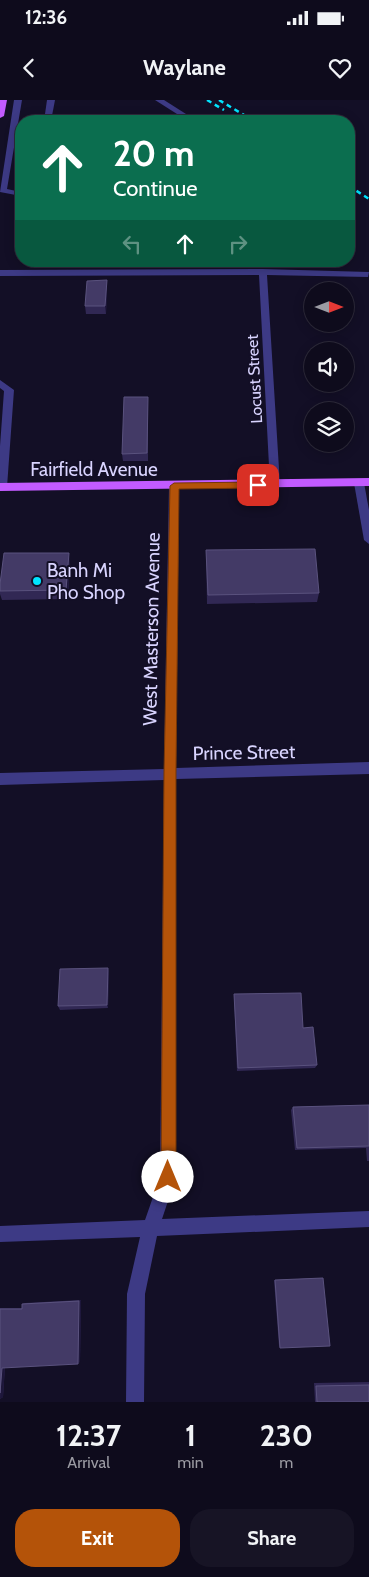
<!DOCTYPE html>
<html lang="en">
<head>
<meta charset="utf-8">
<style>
  :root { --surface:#0e0b1c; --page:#171425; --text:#f1f3f6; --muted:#9b9ba3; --line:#2e2b3b; --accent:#b45309 }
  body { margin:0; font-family:Cabin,sans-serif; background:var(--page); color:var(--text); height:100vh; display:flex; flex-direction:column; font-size:19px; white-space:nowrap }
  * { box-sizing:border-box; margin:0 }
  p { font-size:16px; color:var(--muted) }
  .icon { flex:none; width:28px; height:28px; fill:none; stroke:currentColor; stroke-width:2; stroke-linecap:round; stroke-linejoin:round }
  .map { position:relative; height:1302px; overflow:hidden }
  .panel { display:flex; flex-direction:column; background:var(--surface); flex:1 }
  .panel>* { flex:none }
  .banner { position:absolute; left:15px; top:15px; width:340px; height:152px; border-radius:20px; box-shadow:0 2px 12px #0003,0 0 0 1px var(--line); background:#0b6e4f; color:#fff; overflow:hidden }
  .needle { width:32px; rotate:90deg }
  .fabs { position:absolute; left:304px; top:182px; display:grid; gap:10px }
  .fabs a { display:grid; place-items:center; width:50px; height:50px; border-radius:50%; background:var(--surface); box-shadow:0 2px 12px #0003,0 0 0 1px var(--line); font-size:25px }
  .pin { position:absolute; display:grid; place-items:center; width:42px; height:42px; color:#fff; margin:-21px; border-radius:10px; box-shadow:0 2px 8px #0006 }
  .me { position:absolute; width:55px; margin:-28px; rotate:0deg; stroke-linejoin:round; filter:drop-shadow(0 0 4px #0008) }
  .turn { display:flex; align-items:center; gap:18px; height:105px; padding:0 15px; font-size:22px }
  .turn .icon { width:65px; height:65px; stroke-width:2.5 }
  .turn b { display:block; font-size:35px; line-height:42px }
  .lanes { display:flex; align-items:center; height:48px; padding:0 15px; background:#0003; justify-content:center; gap:25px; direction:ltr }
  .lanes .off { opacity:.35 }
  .eta { display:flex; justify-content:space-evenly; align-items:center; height:85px; text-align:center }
  .eta b { font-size:30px; font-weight:700; line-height:35px }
  .primary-button { display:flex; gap:10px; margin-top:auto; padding:10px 15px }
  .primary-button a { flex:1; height:58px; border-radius:20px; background:var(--accent); color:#fff; font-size:20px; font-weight:700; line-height:58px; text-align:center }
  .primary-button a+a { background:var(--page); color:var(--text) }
  .status { display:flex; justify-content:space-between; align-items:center; height:35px; padding:0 25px; background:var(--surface); direction:ltr }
  .status svg { height:14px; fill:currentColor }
  header { display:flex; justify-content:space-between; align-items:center; height:65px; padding:0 15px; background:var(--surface); font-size:22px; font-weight:700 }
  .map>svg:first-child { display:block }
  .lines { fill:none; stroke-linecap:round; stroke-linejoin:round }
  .minor { fill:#3d3a85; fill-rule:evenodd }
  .major { fill:#c25bff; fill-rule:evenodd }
  .rail { stroke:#00e5ff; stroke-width:2.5; stroke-dasharray:5 4; stroke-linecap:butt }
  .wall { fill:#312854 }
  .shaded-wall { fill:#1d163a }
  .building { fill:#433a66; stroke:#5a527e }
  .route { fill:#b45309; stroke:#753606 }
  .poi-dot { fill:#00e5ff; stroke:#130f26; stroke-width:2 }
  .labels { text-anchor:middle; stroke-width:4; stroke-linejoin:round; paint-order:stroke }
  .far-street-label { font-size:16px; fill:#d9d4ff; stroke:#130f26 }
  .street-label { font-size:19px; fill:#d9d4ff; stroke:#130f26 }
  .poi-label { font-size:19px; fill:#d9d4ff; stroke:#130f26; text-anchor:start }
</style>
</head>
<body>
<div class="status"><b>12:36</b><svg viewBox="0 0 49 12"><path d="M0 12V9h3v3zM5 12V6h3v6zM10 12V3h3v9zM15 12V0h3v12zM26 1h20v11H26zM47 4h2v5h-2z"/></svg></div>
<header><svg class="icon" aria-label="back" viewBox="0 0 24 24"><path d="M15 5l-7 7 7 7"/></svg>Waylane<svg class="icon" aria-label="heart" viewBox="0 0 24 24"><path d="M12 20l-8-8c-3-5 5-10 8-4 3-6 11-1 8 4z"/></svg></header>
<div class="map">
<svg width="369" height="1302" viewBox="0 0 369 1302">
  <rect width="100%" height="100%" fill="#130f26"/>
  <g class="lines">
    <g class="minor">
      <path d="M14,0H22L7,89L21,92V96L0,92Z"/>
      <path d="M47,0H55L51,21H44Z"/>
      <path d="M155,0H164L197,21H188Z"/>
      <path d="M263,169L369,172L368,177L267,175L280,385L275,389L270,385L259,175L0,176V170Z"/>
      <path d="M0,280L14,290L7,387L2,391L0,390V346L4,291L0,288Z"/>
      <path d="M359,379L364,383L369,410V444L364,440L354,383Z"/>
      <path d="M174,382L179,386L176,668L369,662V674L176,679V1077L162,1119L369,1111V1127L157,1136L145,1194L144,1302H126L127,1194L140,1137L0,1142V1126L145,1120L160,1077L164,680L0,685V673L164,669L169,386Z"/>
    </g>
    <g class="major">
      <path d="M0,0H7L4,16L0,18Z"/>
      <path d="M369,378V386L0,391V383Z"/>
    </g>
    <g class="rail">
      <path d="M207,0L224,10"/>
      <path d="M219,0L254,21"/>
      <path d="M349,86L369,99"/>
    </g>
  </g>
  <g class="wall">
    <path d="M107,180V188L106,214H86L85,206Z"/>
    <path d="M148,304V361H123L122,354Z"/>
    <path d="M206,450L319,493L317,502L207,504Z"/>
    <path d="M70,462L68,499L2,500L0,494V484Z"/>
    <path d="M109,871L108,908L60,910L58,906Z"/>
    <path d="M234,894L303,928L317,965L315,968L237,971L234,897Z"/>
    <path d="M369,1005V1061H367L366,1048L295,1050L291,1010L293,1007Z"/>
    <path d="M321,1178H323L280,1248L279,1246L274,1180Z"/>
    <path d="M81,1200L80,1262L5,1267L3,1297L0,1299V1208H22V1204L25,1203Z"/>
    <path d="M369,1282V1302H315L314,1283Z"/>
  </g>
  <g class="shaded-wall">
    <path d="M107,180V188L106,214L105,206Z"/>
    <path d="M69,453L70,462L68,499L66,490Z"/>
    <path d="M108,868L109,871L108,908L107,905Z"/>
    <path d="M81,1200L80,1262L78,1264L79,1201Z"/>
    <path d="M5,1265L3,1297L0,1299L2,1268Z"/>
  </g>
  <g class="building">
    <path d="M107,180L105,206H85L87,181Z"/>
    <path d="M124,297H148L147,353L122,354Z"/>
    <path d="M315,449L319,493L208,495L206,450Z"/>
    <path d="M4,453H69L66,490L0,491V484Z"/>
    <path d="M108,868L107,905L58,906L60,869Z"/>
    <path d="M301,893L303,928L313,927L317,965L238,968L234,894Z"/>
    <path d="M369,1005V1046L297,1048L293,1007Z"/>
    <path d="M323,1178L330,1246L280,1248L275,1180Z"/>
    <path d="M79,1201L78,1264L2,1268L0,1293V1209H22V1204Z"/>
    <path d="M369,1285V1302H317L316,1286Z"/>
  </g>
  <path class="route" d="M258,382L263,385L258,388L179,389L176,672V1077L173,1083L168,1085L163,1083L161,1077L164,672L170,386L174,383Z"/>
  <circle class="poi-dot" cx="37" cy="481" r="5"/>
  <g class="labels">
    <g class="far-street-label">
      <text transform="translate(254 279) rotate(-93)" y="6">Locust Street</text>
    </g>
    <g class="street-label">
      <text x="94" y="376">Fairfield Avenue</text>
      <text transform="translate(151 529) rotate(-89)" y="7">West Masterson Avenue</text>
      <text transform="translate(244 652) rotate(-1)" y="7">Prince Street</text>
    </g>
    <g class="poi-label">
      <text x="47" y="477">Banh Mi<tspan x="47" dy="22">Pho Shop</tspan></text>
    </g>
  </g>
</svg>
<div class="fabs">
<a><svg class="needle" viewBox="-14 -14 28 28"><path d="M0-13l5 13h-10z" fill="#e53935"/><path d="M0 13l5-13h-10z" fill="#9b9ba3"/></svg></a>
<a><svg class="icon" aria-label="sound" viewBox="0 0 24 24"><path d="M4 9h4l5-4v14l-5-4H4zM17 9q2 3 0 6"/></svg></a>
<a><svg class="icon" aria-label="layers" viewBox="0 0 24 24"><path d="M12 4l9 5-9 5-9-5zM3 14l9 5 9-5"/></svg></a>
</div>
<div class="pin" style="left:258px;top:385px;background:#d93025"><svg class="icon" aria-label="arrive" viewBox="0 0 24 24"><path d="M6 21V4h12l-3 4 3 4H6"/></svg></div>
<svg class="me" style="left:168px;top:1077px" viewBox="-20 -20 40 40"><circle r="19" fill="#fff"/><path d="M0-13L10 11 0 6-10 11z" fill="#b45309"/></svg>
<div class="banner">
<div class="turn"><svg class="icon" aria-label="ahead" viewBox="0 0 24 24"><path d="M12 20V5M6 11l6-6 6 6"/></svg><div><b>20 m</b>Continue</div></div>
<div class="lanes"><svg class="icon off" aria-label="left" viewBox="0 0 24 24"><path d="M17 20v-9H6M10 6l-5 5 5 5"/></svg><svg class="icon" aria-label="ahead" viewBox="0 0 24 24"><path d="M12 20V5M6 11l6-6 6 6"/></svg><svg class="icon off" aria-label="right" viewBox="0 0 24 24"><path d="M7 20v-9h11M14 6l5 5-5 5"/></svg></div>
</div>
</div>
<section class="panel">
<div class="eta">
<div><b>12:37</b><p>Arrival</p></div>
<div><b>1</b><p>min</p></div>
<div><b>230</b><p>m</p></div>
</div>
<div class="primary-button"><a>Exit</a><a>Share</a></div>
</section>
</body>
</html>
